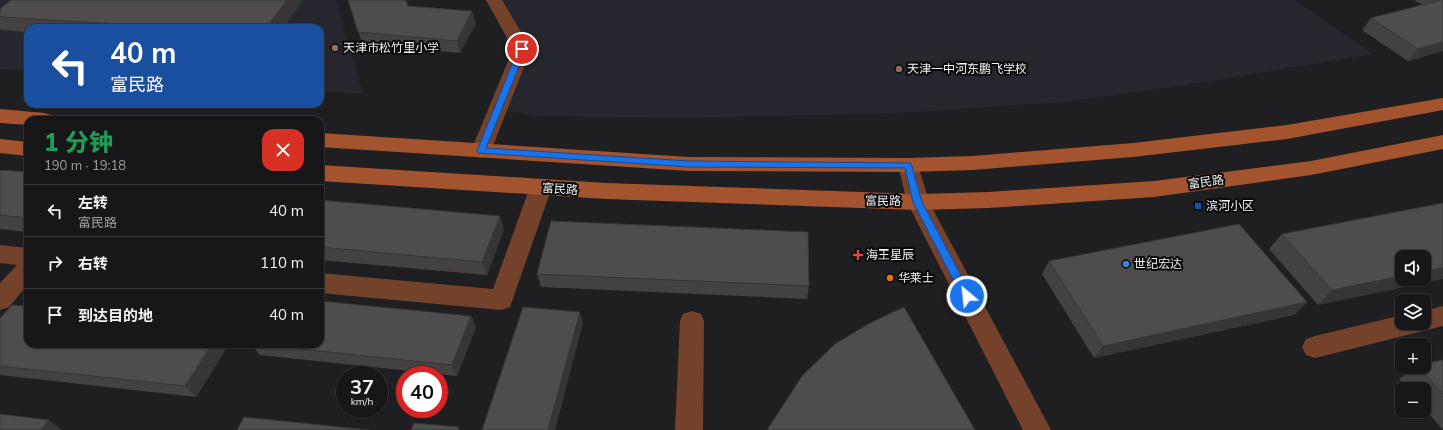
<!DOCTYPE html>
<html lang="zh">
<head>
<meta charset="utf-8">
<style>
  :root { --surface:#171719; --page:#202022; --text:#f1f3f6; --muted:#9e9fa2; --line:#363638 }
  body { margin:0; font-family:Mulish,"Noto Sans SC",sans-serif; background:var(--page); color:var(--text); height:100vh; display:flex; flex-direction:column; font-size:15px; white-space:nowrap }
  * { box-sizing:border-box; margin:0 }
  p { font-size:13px; color:var(--muted) }
  .icon { flex:none; width:22px; height:22px; fill:none; stroke:currentColor; stroke-width:2; stroke-linecap:round; stroke-linejoin:round }
  .map { position:relative; flex:1; overflow:hidden }
  .panel { position:absolute; left:24px; top:116px; width:300px; height:232px; display:flex; flex-direction:column; background:var(--surface); border-radius:12px; box-shadow:0 1px 3px #0004,0 0 0 1px var(--line) }
  .panel>* { flex:none }
  .guide { position:absolute; left:24px; top:24px; width:300px; height:84px; border-radius:12px; box-shadow:0 1px 3px #0004,0 0 0 1px var(--line); background:#1a4fa0; color:#fff; overflow:hidden }
  .controls { position:absolute; left:1395px; top:250px; display:grid; gap:8px }
  .controls a { display:grid; place-items:center; width:36px; height:36px; border-radius:8px; background:var(--surface); box-shadow:0 1px 3px #0004,0 0 0 1px var(--line); font-size:20px }
  .speed { position:absolute; left:336px; top:366px; display:flex; gap:8px; font-size:20px; font-weight:700; text-align:center }
  .speed>* { display:grid; place-content:center; width:52px; height:52px; border-radius:50%; background:var(--surface); box-shadow:0 1px 3px #0004,0 0 0 1px var(--line); line-height:1 }
  .speed small { font-size:10px; font-weight:400 }
  .speed .limit { border:6px solid #d22; background:#fff; color:#111 }
  .pin { position:absolute; display:grid; place-items:center; width:34px; height:34px; color:#fff; margin:-17px; border:2px solid #fff; border-radius:50%; box-shadow:0 1px 4px #0007 }
  .me { position:absolute; width:44px; margin:-22px; rotate:332deg; stroke-linejoin:round; filter:drop-shadow(0 0 3px #0008) }
  .turn { display:flex; align-items:center; gap:14px; height:84px; padding:0 20px; font-size:18px }
  .turn .icon { width:52px; height:52px; stroke-width:2.5 }
  .turn b { display:block; font-size:28px; line-height:34px }
  .round { display:grid; place-items:center; flex:none; width:42px; height:42px; border-radius:12px; background:var(--page) }
  .head { display:flex; align-items:center; justify-content:space-between; height:68px; padding:0 20px }
  h1 { font-size:24px; font-weight:800; line-height:30px; color:#1e9e55 }
  ul { padding:0; list-style:none }
  li { display:flex; align-items:center; gap:12px; height:52px; padding:0 20px; border-top:1px solid var(--line) }
  li div { flex:1 }
  li b { display:block; font-size:15px }
  li em { font-style:normal }
  .map>svg:first-child { display:block }
  .built { fill:#26262e }
  .lines { fill:none; stroke-linecap:round; stroke-linejoin:round }
  .minor { fill:#74422b; fill-rule:evenodd }
  .tertiary { fill:#74422b; fill-rule:evenodd }
  .secondary { fill:#a3532d; fill-rule:evenodd }
  .wall { fill:#444142 }
  .shaded-wall { fill:#373536 }
  .building { fill:#4f4c4d; stroke:#373536 }
  .route { fill:#1a73e8; stroke:#114b97 }
  .education-dot { fill:#8d6e63; stroke:#09090a; stroke-width:1.5 }
  .transit-dot { fill:#1a4fb4; stroke:#09090a; stroke-width:1.5 }
  .health-dot { fill:#e0444e; stroke:#09090a; stroke-width:1.5 }
  .shop-dot { fill:#3f7fe0; stroke:#09090a; stroke-width:1.5 }
  .food-dot { fill:#e8710a; stroke:#09090a; stroke-width:1.5 }
  .labels { text-anchor:middle; stroke-width:4; stroke-linejoin:round; paint-order:stroke }
  .poi-label { font-size:12px; fill:#f3f3f5; stroke:#09090a; text-anchor:start }
  .street-label { font-size:12px; fill:#f3f3f5; stroke:#09090a }
</style>
</head>
<body>
<div class="map">
<svg width="1443" height="430" viewBox="0 0 1443 430">
  <rect width="100%" height="100%" fill="#1f1f21"/>
  <g class="built">
    <path d="M0,0H336L363,94L320,91V28H28V71L0,69Z"/>
    <path d="M499,0H1295L1373,54L1186,85L1065,102L898,113L682,118L536,116L504,110L527,48Z"/>
  </g>
  <g class="lines">
    <g class="minor">
      <path d="M486,0H502L531,49L491,151L488,156L481,158L474,156L471,151L513,49Z"/>
      <path d="M541,179L549,181L552,187L510,307L501,310L320,293V273L493,289L530,187L533,181Z"/>
      <path d="M0,245L28,248V284L9,307L0,310V283L17,265L0,263Z"/>
      <path d="M1443,306V326L1315,358L1306,355L1302,347L1306,339L1315,336L1402,315V323H1424V311Z"/>
      <path d="M692,311L701,314L704,321L703,430H675L680,321L683,314Z"/>
    </g>
    <path class="tertiary" d="M908,158L915,160L918,165L929,202L1051,430H1023L907,202L898,165L901,160Z"/>
    <g class="secondary">
      <path d="M1443,98V110L1287,139L1133,157L973,170L908,172L689,171L320,147V133L689,157L908,158L973,156L1133,143L1287,125Z"/>
      <path d="M0,109L44,113L51,115L54,120H28V125L0,123Z"/>
      <path d="M1443,135V149L1311,175L1154,197L989,208L918,210L606,199L320,181V165L606,183L918,194L989,192L1154,181L1311,161Z"/>
      <path d="M0,139L28,142V156L0,153Z"/>
    </g>
  </g>
  <g class="wall">
    <path d="M303,0L283,28H28V32L2,30L0,28V9Z"/>
    <path d="M1414,0H1443V51L1408,61L1362,30L1371,18L1422,5Z"/>
    <path d="M408,6L476,23L460,53L363,44L358,32Z"/>
    <path d="M0,170L28,172V232L0,229Z"/>
    <path d="M320,200L504,229L487,275L320,260Z"/>
    <path d="M1443,203L1318,305L1269,249L1282,234Z"/>
    <path d="M1049,261L1307,302L1294,315L1094,358L1042,274Z"/>
    <path d="M537,274L809,286L807,299L541,287Z"/>
    <path d="M471,316L476,327L457,376L260,355L251,344Z"/>
    <path d="M0,318L229,344L196,397L0,375Z"/>
    <path d="M1443,360V430L1424,408V389H1407L1399,379L1415,367H1424Z"/>
  </g>
  <g class="shaded-wall">
    <path d="M287,0H303L283,28H266Z"/>
    <path d="M472,11L476,23L460,53L457,41Z"/>
    <path d="M1443,42V51L1408,61L1418,49Z"/>
    <path d="M500,216L504,229L487,275L482,262Z"/>
    <path d="M1443,268V279L1318,305L1332,290L1402,276V279H1424V271Z"/>
    <path d="M1307,302L1294,315L1094,358L1103,346Z"/>
    <path d="M580,312L583,323L555,430H548Z"/>
    <path d="M471,316L476,327L457,376L452,365Z"/>
    <path d="M212,344H229L196,397L185,386Z"/>
    <path d="M49,420L62,430H41Z"/>
  </g>
  <g class="building">
    <path d="M11,0H287L266,28H187L0,17V9Z"/>
    <path d="M348,0H406L408,6L472,11L457,41L358,32Z"/>
    <path d="M1441,0H1443V42L1418,49L1371,18Z"/>
    <path d="M0,170L28,172V218L0,215Z"/>
    <path d="M320,200L500,216L482,262L320,247Z"/>
    <path d="M1443,203V268L1424,271V257H1402V276L1332,290L1282,234Z"/>
    <path d="M551,221L808,232L809,286L537,274Z"/>
    <path d="M1239,224L1307,302L1103,346L1049,261Z"/>
    <path d="M320,301L471,316L452,365L251,344H320Z"/>
    <path d="M12,305L28,306V344H212L185,386L0,366V318Z"/>
    <path d="M523,307L580,312L548,430H482Z"/>
    <path d="M904,307L975,430H767L802,376L835,344L870,323Z"/>
    <path d="M1443,360V394L1418,367H1424V364Z"/>
    <path d="M0,414L49,420L41,430H0Z"/>
    <path d="M244,417L369,430H237Z"/>
    <path d="M414,423L459,427L458,430H411Z"/>
  </g>
  <path class="route" d="M519,47H525L526,49L486,148L689,161L911,163L922,202L972,296L971,299H963L913,202L905,168L689,167L478,153L477,151Z"/>
  <g class="education-dot">
    <circle cx="335" cy="48" r="4"/>
    <circle cx="899" cy="69" r="4"/>
  </g>
  <rect class="transit-dot" x="1194" y="202" width="8" height="8" rx="2"/>
  <path class="health-dot" d="M856 249h4v4h4v4h-4v4h-4v-4h-4v-4h4z"/>
  <circle class="shop-dot" cx="1126" cy="264" r="4"/>
  <circle class="food-dot" cx="890" cy="278" r="4"/>
  <g class="labels">
    <g class="poi-label">
      <text x="343" y="52">天津市松竹里小学</text>
      <text x="907" y="73">天津一中河东鹏飞学校</text>
      <text x="1206" y="210">滨河小区</text>
      <text x="866" y="259">海王星辰</text>
      <text x="1134" y="268">世纪宏达</text>
      <text x="898" y="282">华莱士</text>
    </g>
    <g class="street-label">
      <text transform="translate(1206 182) rotate(-8)" y="4">富民路</text>
      <text transform="translate(560 189) rotate(4)" y="4">富民路</text>
      <text transform="translate(883 201) rotate(1)" y="4">富民路</text>
    </g>
  </g>
</svg>
<div class="controls">
<a><svg class="icon" aria-label="sound" viewBox="0 0 24 24"><path d="M4 9h4l5-4v14l-5-4H4zM17 9q2 3 0 6"/></svg></a>
<a><svg class="icon" aria-label="layers" viewBox="0 0 24 24"><path d="M12 4l9 5-9 5-9-5zM3 14l9 5 9-5"/></svg></a>
<a>+</a>
<a>−</a>
</div>
<div class="speed"><div>37<small>km/h</small></div><div class="limit">40</div></div>
<div class="pin" style="left:522px;top:49px;background:#d93025"><svg class="icon" aria-label="arrive" viewBox="0 0 24 24"><path d="M6 21V4h12l-3 4 3 4H6"/></svg></div>
<svg class="me" style="left:967px;top:296px" viewBox="-20 -20 40 40"><circle r="17" fill="#1a73e8" stroke="#fff" stroke-width="3"/><path d="M0-11L8 9 0 5-8 9z" fill="#fff"/></svg>
<div class="guide">
<div class="turn"><svg class="icon" aria-label="left" viewBox="0 0 24 24"><path d="M17 20v-9H6M10 6l-5 5 5 5"/></svg><div><b>40 m</b>富民路</div></div>
</div>
<section class="panel">
<div class="head"><div><h1>1 分钟</h1><p>190 m · 19:18</p></div><a class="round" style="background:#d93025;color:#fff"><svg class="icon" aria-label="close" viewBox="0 0 24 24"><path d="M6 6l12 12M18 6L6 18"/></svg></a></div>
<ul>
<li><svg class="icon" aria-label="left" viewBox="0 0 24 24"><path d="M17 20v-9H6M10 6l-5 5 5 5"/></svg><div><b>左转</b><p>富民路</p></div><em>40 m</em></li>
<li><svg class="icon" aria-label="right" viewBox="0 0 24 24"><path d="M7 20v-9h11M14 6l5 5-5 5"/></svg><div><b>右转</b></div><em>110 m</em></li>
<li><svg class="icon" aria-label="arrive" viewBox="0 0 24 24"><path d="M6 21V4h12l-3 4 3 4H6"/></svg><div><b>到达目的地</b></div><em>40 m</em></li>
</ul>
</section>
</div>
</body>
</html>
